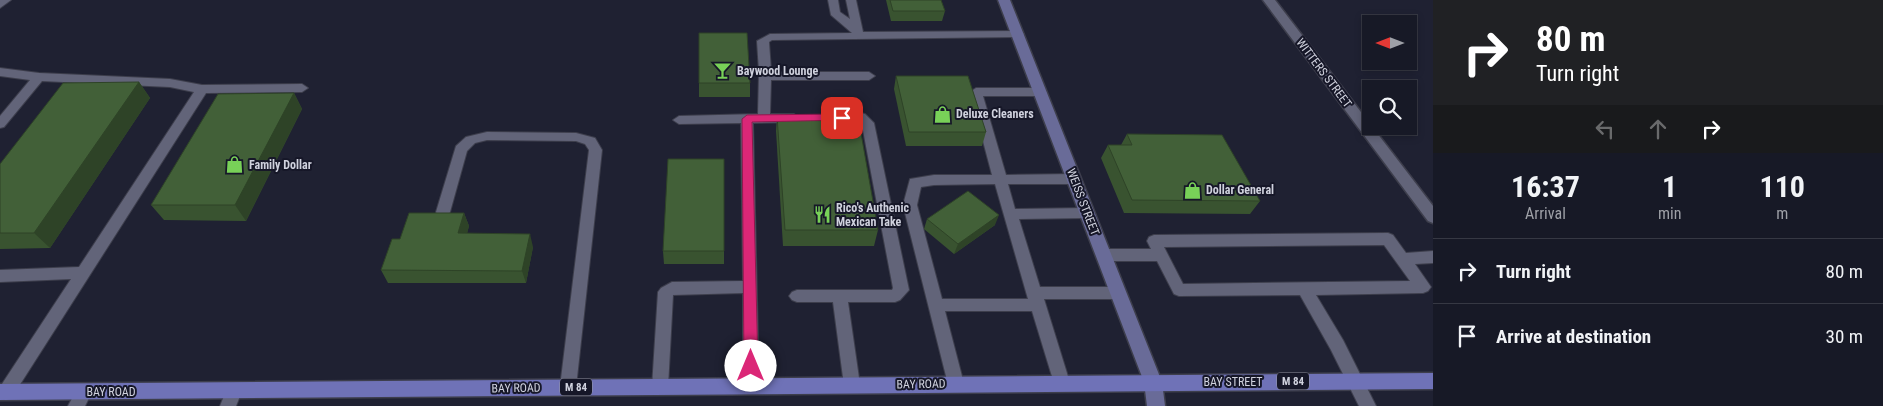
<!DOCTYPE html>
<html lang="en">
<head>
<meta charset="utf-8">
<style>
  :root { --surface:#171926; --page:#242632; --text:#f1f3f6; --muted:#9ea0a7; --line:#363843 }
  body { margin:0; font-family:"Roboto Condensed",sans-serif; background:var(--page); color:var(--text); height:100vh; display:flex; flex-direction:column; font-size:19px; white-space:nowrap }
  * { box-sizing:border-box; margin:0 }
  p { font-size:16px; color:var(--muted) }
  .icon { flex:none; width:28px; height:28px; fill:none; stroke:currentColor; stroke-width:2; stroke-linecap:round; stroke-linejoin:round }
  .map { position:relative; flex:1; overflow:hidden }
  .drawer { display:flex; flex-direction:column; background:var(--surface); width:450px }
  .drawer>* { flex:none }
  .banner { background:#202124; color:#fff; overflow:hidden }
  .needle { width:32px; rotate:270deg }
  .controls { position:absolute; left:1362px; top:15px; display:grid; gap:10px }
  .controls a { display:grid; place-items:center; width:55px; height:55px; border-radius:0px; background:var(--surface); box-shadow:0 2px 8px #0003,0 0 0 1px var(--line); font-size:25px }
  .pin { position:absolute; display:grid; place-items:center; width:42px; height:42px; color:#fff; margin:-21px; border-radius:10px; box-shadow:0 2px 8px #0006 }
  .me { position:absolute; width:55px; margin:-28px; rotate:0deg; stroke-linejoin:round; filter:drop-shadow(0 0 4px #0008) }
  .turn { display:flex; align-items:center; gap:18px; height:105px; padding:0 20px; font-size:22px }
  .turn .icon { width:65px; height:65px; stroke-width:2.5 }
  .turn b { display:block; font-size:35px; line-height:42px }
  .lanes { display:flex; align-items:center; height:48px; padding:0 20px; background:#0003; justify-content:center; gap:25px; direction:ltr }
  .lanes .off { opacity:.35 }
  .eta { display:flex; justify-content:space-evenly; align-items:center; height:85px; text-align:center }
  .eta b { font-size:30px; font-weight:700; line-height:35px }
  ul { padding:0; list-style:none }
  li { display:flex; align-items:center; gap:15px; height:65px; padding:0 20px; border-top:1px solid var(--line) }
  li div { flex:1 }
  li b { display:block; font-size:19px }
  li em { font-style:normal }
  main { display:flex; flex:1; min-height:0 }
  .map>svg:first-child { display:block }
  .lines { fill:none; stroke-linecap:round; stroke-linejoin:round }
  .lane-casing { stroke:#3d3e4c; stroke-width:2 }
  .street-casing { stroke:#3d3e4c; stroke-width:3 }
  .secondary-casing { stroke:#3d3e4c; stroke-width:3 }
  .primary-casing { stroke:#3d3e4c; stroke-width:3 }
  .lane { fill:#626479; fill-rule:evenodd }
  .street { fill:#626479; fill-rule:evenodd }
  .secondary { fill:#696b98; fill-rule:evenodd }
  .primary { fill:#6f72b7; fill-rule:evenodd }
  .wall { fill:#395330 }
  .shaded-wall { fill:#2e4327 }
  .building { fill:#426038; stroke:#2e4327 }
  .route { fill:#db2777; stroke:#8e194d }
  .labels { text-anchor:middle; stroke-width:4; stroke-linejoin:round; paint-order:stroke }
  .shield { fill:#161728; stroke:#989aa7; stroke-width:1 }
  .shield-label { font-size:11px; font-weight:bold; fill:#d0d2de }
  .poi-label { font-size:12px; font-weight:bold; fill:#d0d2de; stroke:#161728; text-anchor:start }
  .street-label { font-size:12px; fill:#d0d2de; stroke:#161728 }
</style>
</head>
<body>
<main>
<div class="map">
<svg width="1433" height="406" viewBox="0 0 1433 406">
  <rect width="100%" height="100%" fill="#1f2132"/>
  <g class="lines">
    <defs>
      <g id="lane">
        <path d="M0,0H11L0,8Z"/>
        <path d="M828,0H838L840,12L850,19L846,0H856L863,32L1018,31L1024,34L1018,37L772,40L769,42L771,70L774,72H869L875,76L869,80H771L770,114H794L800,118L794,122L753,123L759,386L757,391L751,393L745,391L743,386V293L673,295L668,387L666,392L660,394L654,392L652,387L658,292L661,288L672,282L743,281L741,123L679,124L673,120L679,116L758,114L759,72L757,41L770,34L852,33L831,15Z"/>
        <path d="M0,68L39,73L170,79L202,85L302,84L308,88L302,92L206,93L12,397L6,400L0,397V387L71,279L0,282V270L79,267L194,92L170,87L42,81L4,127L0,128V116L30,80L0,76Z"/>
        <path d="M976,88H1040L1046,92L1040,96H983L1006,175L1074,174L1079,176L1081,179L1079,182L1074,184H1008L1015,209L1086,208L1091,209L1093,213L1091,217L1086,218L1019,219L1040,287H1118L1123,289L1126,293L1123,297L1118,299H1044L1070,383L1068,388L1062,390L1056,388L1054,383L1032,311H945L964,384L962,389L956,391L950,389L948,384L903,205L910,179L934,175H992L970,92ZM995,184L1028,299H942L917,205L921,187L934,185Z"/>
        <path d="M861,113L865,114L874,123L909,290L900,300L895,302H848L860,385L858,390L852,392L846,390L844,385L833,302H797L792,300L789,296L792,292L797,290H892L893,288L862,125L858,121L841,122L835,118L841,114Z"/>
        <path d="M487,132L576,133L595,138L602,150L576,387L574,392L568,394L562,392L560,387L589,150L585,144L576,141L487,140L475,143L467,151L450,212L448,216L443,217L438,216L436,212L456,146L466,137Z"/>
        <path d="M1388,233L1393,235L1406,253L1433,251V263L1415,264L1431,287L1428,291L1423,293L1316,295L1343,340L1376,406H1359L1331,350L1300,295L1179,296L1174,294L1157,261H1103L1098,259L1096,255L1098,251L1103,249H1151L1147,241L1149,237L1154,235ZM1384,245L1410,281L1183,284L1164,247Z"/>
        <path d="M234,383L240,386L242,391L236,406H220L228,386Z"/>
        <path d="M84,384L90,387L92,392L85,406H68L78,387Z"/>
      </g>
      <path id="street" d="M1263,0H1275L1433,206V223L1428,221Z"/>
      <path id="secondary" d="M998,0H1010L1162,382L1165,406H1147L1144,382Z"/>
      <path id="primary" d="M1433,373V389L0,400V384Z"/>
    </defs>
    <use href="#lane" class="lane-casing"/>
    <use href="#street" class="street-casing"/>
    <use href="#secondary" class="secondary-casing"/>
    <use href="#primary" class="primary-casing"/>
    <use href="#lane" class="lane"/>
    <use href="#street" class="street"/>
    <use href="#secondary" class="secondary"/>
    <use href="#primary" class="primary"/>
  </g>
  <g class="wall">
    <path d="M886,0H941L945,11L942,21H891Z"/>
    <path d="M699,33L750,83V97H699Z"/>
    <path d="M896,76L986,132L982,146H906L894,89Z"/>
    <path d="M139,82L150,98L50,248L0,249V164Z"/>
    <path d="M294,93L302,109L246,221L164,220L151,205Z"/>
    <path d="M777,116L878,230L874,246H783L776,131Z"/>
    <path d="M1127,134L1260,201L1250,214L1124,213L1101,158L1108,145H1121Z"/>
    <path d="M724,159V264H664L663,251Z"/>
    <path d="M464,213L469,226L467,233L533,247L526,283H388L381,270L400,239Z"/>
    <path d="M927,219L995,225L954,254L924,229Z"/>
  </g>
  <g class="shaded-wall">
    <path d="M139,82L150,98L50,248L34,233Z"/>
    <path d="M294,93L302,109L246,221L235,205Z"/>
    <path d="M464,213L469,226L464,246L458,233Z"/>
    <path d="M999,215L995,225L954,254L958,244Z"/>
    <path d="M530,234L533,247L526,283L522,271Z"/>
  </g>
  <g class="building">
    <path d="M890,0H941L945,11H893Z"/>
    <path d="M699,33H747L750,83H699Z"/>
    <path d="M896,76H968L986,132H909Z"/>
    <path d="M139,82L34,233H0V164L63,83Z"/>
    <path d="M294,93L235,205H151L218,94Z"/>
    <path d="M777,116H858L878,230H785Z"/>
    <path d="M1127,134L1222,135L1260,201L1132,200L1108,145H1132Z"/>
    <path d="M668,159H724V251H663Z"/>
    <path d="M968,191L999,215L958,244L927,219Z"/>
    <path d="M409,213H464L458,233L530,234L522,271L381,270L392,239H400Z"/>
  </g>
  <path class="route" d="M842,114L847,118L845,120L752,122L758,366L756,370L751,372L746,370L744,366L742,119L747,115Z"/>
  <defs>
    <symbol id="bar-bare" viewBox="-9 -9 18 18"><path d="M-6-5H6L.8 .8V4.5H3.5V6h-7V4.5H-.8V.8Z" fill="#78d158" stroke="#161728" stroke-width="2.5" paint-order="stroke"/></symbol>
    <symbol id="shop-bare" viewBox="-9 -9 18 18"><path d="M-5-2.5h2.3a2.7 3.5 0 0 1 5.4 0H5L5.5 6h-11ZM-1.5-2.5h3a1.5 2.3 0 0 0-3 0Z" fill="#78d158" stroke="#161728" stroke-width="2.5" paint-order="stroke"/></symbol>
    <symbol id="restaurant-bare" viewBox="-9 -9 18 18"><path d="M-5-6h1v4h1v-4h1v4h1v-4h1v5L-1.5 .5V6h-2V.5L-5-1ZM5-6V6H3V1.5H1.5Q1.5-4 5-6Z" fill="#78d158" stroke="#161728" stroke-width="2.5" paint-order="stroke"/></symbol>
  </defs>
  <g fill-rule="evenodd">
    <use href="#bar-bare" x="710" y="58" width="25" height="25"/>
    <use href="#shop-bare" x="930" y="102" width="25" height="25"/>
    <use href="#shop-bare" x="222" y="152" width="25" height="25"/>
    <use href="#shop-bare" x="1180" y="178" width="25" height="25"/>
    <use href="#restaurant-bare" x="810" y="202" width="25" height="25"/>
  </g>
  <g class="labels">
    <g class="shield">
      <rect x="1277" y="372.5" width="32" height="17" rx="4"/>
      <rect x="560" y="378.5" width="32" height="17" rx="4"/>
    </g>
    <g class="shield-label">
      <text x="1293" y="385">M 84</text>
      <text x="576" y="391">M 84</text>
    </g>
    <g class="poi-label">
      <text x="737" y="75">Baywood Lounge</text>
      <text x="956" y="118">Deluxe Cleaners</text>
      <text x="249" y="169">Family Dollar</text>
      <text x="1206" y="194">Dollar General</text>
      <text x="836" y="212">Rico's Authenic<tspan x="836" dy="14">Mexican Take</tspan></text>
    </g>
    <g class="street-label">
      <text transform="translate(1324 73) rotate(53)" y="4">WITTERS STREET</text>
      <text transform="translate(1083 202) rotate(69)" y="4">WEISS STREET</text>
      <text x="1233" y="386">BAY STREET</text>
      <text transform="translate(921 384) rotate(-1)" y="4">BAY ROAD</text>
      <text transform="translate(516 388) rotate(-1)" y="4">BAY ROAD</text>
      <text x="111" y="396">BAY ROAD</text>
    </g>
  </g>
</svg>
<div class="controls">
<a><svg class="needle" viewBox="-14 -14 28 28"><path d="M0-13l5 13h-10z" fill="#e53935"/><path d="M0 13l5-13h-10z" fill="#9ea0a7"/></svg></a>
<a><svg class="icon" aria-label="search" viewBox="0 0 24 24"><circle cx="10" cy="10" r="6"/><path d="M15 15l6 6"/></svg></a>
</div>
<div class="pin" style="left:842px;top:118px;background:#d93025"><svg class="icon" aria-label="arrive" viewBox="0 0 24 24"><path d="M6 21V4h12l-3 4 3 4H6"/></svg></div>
<svg class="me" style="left:751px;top:366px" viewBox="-20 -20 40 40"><circle r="19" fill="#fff"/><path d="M0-13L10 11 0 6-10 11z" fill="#db2777"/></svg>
</div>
<section class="drawer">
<div class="banner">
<div class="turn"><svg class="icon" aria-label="right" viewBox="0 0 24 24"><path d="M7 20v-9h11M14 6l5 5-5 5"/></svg><div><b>80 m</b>Turn right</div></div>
<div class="lanes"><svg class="icon off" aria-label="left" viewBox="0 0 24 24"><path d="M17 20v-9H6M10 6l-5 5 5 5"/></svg><svg class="icon off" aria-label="ahead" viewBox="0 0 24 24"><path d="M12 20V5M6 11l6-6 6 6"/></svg><svg class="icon" aria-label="right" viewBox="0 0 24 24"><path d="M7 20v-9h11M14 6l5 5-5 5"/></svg></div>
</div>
<div class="eta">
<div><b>16:37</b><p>Arrival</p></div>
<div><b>1</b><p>min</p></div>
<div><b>110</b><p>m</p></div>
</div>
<ul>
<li><svg class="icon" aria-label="right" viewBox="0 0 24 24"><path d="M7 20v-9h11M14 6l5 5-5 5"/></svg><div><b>Turn right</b></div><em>80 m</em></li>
<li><svg class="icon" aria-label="arrive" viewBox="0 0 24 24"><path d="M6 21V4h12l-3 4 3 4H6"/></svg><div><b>Arrive at destination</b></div><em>30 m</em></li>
</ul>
</section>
</main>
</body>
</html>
